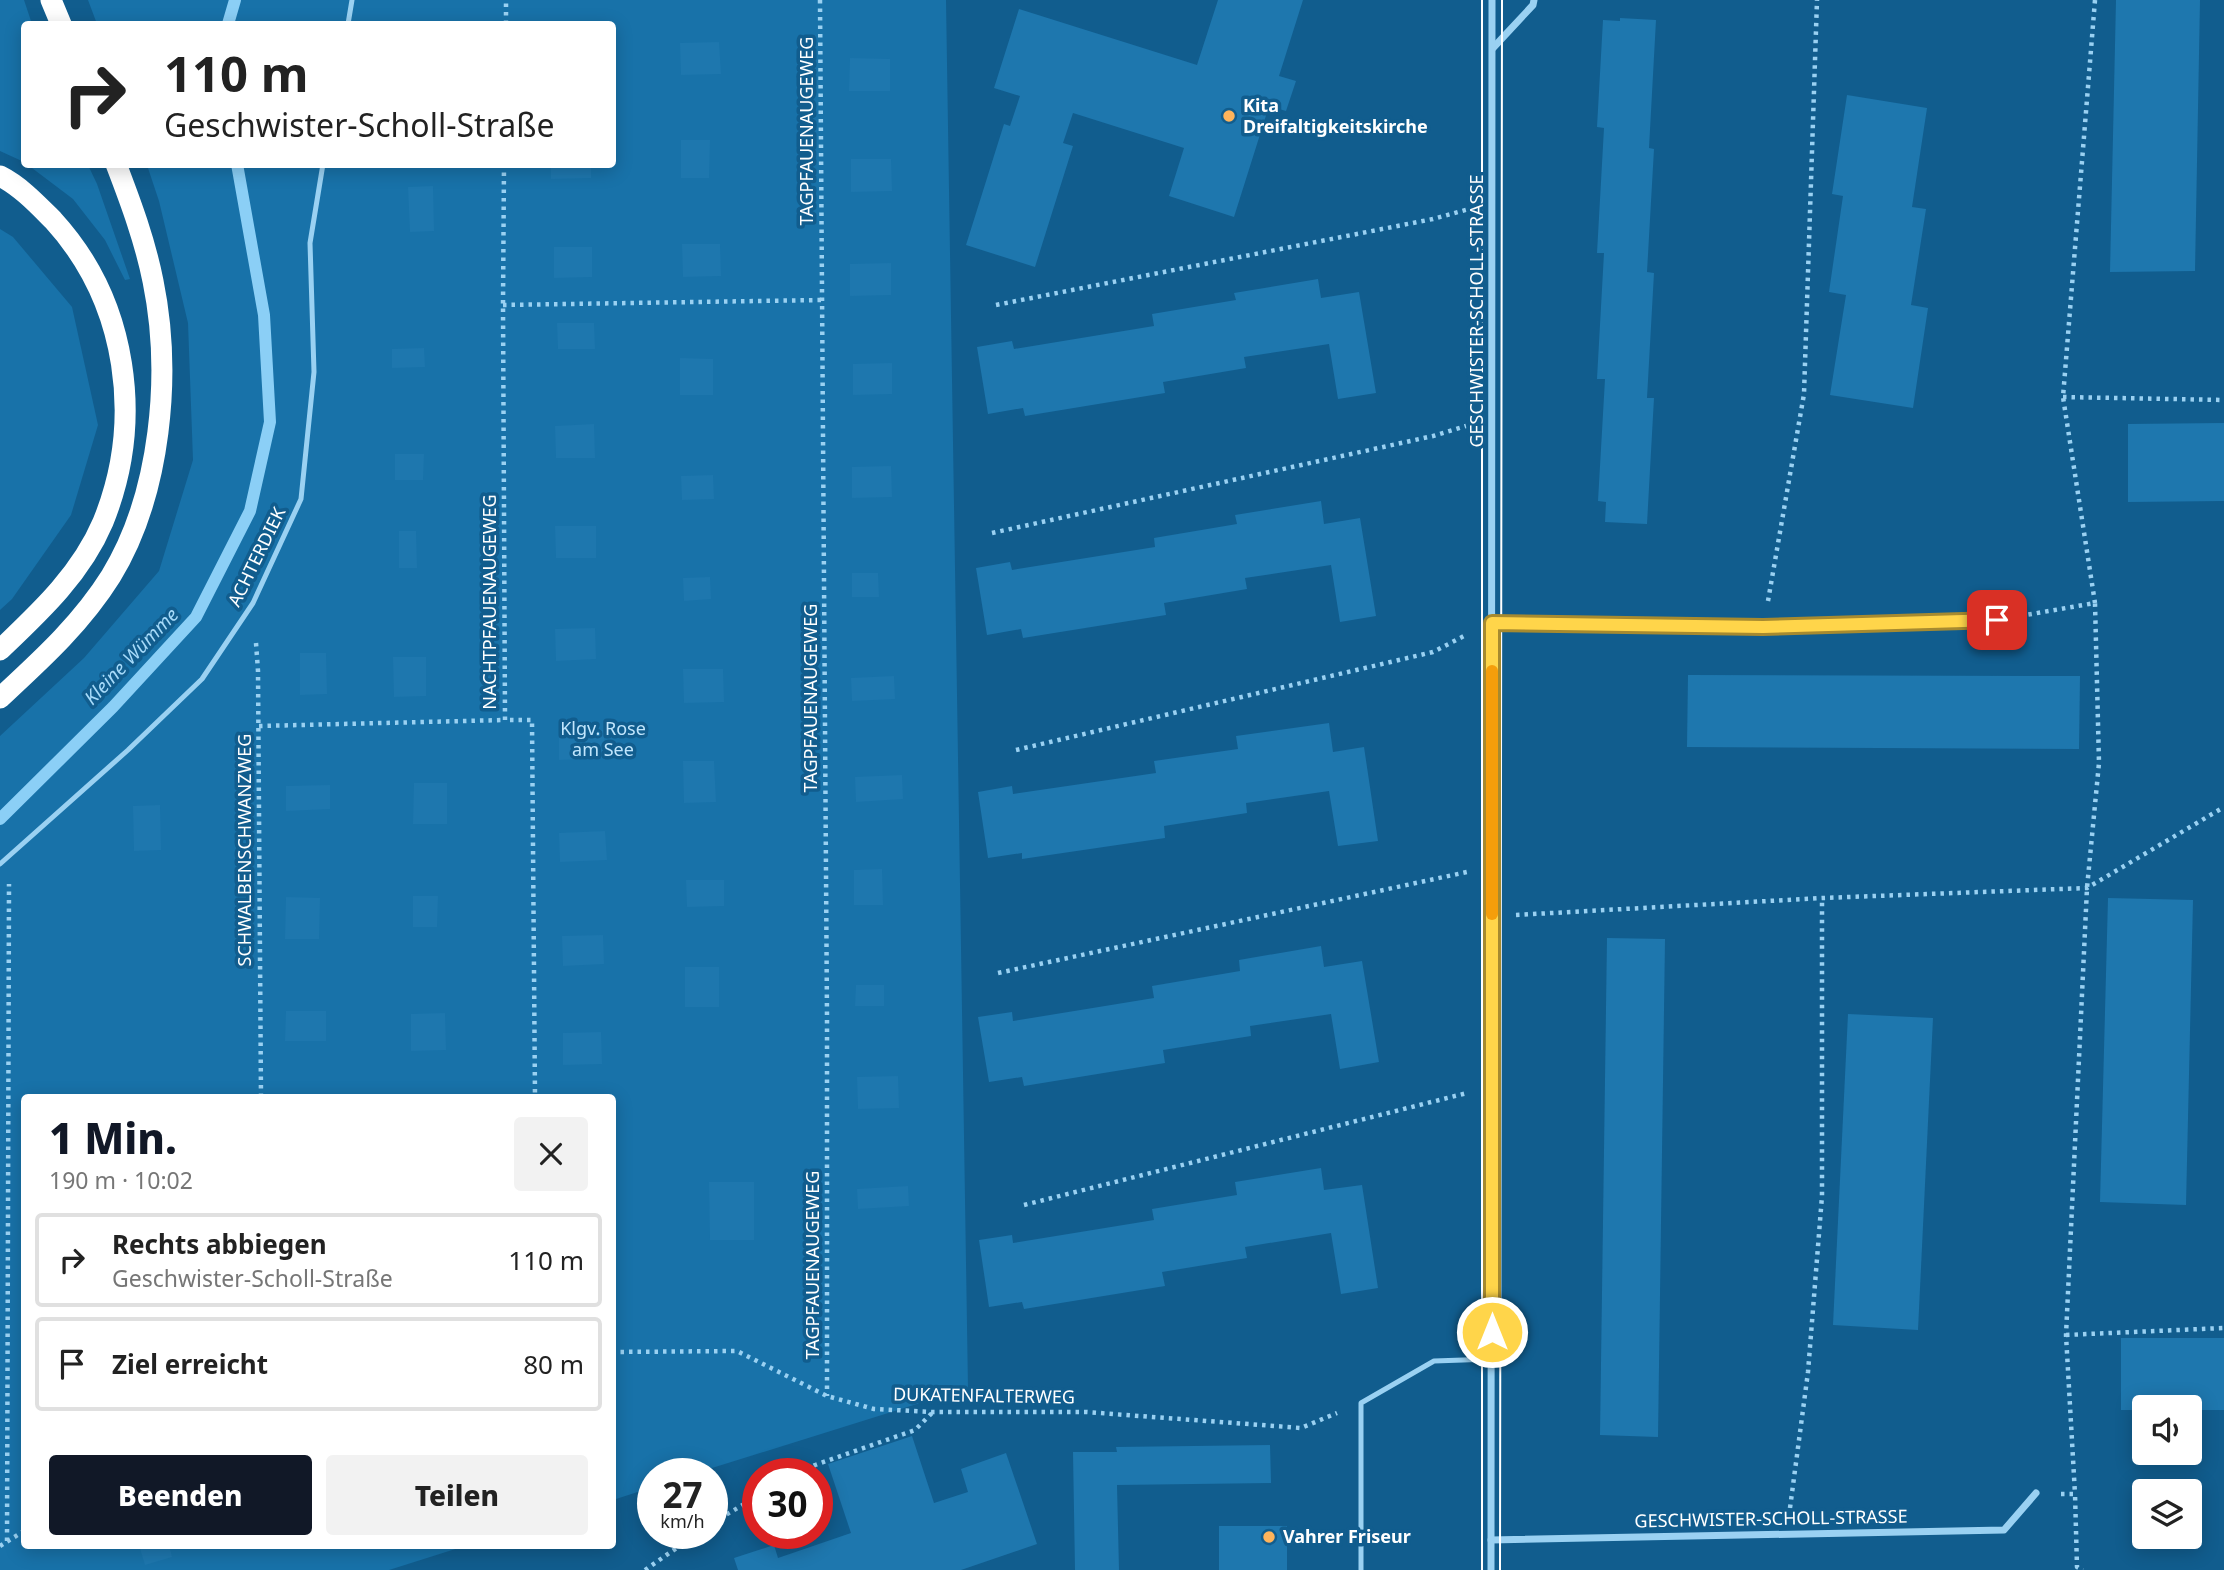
<!DOCTYPE html>
<html lang="de">
<head>
<meta charset="utf-8">
<style>
  :root { --surface:#fff; --page:#f2f2f2; --text:#222; --muted:#767676; --line:#e0e0e0; --accent:#111827 }
  body { margin:0; font-family:"Noto Sans",sans-serif; background:var(--page); color:var(--text); height:100vh; display:flex; flex-direction:column; font-size:26px; white-space:nowrap }
  * { box-sizing:border-box; margin:0 }
  p { font-size:23px; color:var(--muted) }
  .icon { flex:none; width:38px; height:38px; fill:none; stroke:currentColor; stroke-width:2; stroke-linecap:round; stroke-linejoin:round }
  .map { position:relative; flex:1; overflow:hidden }
  .panel { position:absolute; left:21px; top:1094px; width:595px; height:455px; display:flex; flex-direction:column; background:var(--surface); border-radius:7px; box-shadow:0 4px 18px #0003 }
  .panel>* { flex:none }
  .hud { position:absolute; left:21px; top:21px; width:595px; height:147px; border-radius:7px; box-shadow:0 4px 18px #0003; background:#fff; color:var(--text); overflow:hidden }
  .controls { position:absolute; left:2132px; top:1395px; display:grid; gap:14px }
  .controls a { display:grid; place-items:center; width:70px; height:70px; border-radius:7px; background:var(--surface); box-shadow:0 4px 18px #0003; font-size:35px }
  .speed { position:absolute; left:637px; top:1458px; display:flex; gap:14px; font-size:35px; font-weight:700; text-align:center }
  .speed>* { display:grid; place-content:center; width:91px; height:91px; border-radius:50%; background:var(--surface); box-shadow:0 4px 18px #0003; line-height:1 }
  .speed small { font-size:18px; font-weight:400 }
  .speed .limit { border:10px solid #d22; background:#fff; color:#111 }
  .pin { position:absolute; display:grid; place-items:center; width:60px; height:60px; color:#fff; margin:-30px; border-radius:14px; box-shadow:0 4px 10px #0006 }
  .me { position:absolute; width:77px; margin:-38px; rotate:0deg; stroke-linejoin:round; filter:drop-shadow(0 0 5px #0008) }
  .turn { display:flex; align-items:center; gap:24px; height:147px; padding:0 28px; font-size:32px }
  .turn .icon { width:91px; height:91px; stroke-width:2.5 }
  .turn b { display:block; font-size:49px; line-height:60px }
  .round { display:grid; place-items:center; flex:none; width:74px; height:74px; border-radius:7px; background:var(--page) }
  .summary { display:flex; align-items:center; justify-content:space-between; height:119px; padding:0 28px }
  h1 { font-size:42px; font-weight:800; line-height:52px; color:var(--accent) }
  .button { display:flex; gap:14px; margin-top:auto; padding:14px 28px }
  .button a { flex:1; height:80px; border-radius:7px; background:var(--accent); color:#fff; font-size:28px; font-weight:800; line-height:80px; text-align:center }
  .button a+a { background:var(--page); color:var(--text) }
  ul { padding:0; list-style:none }
  li { display:flex; align-items:center; gap:21px; height:94px; margin:0 14px 10px; padding:0 14px; border:4px solid var(--line); border-radius:7px }
  li div { flex:1 }
  li b { display:block; font-size:26px }
  li em { font-style:normal }
  .map>svg:first-child { display:block }
  .green { fill:#1872a9 }
  .lines { fill:none; stroke-linecap:round; stroke-linejoin:round }
  .stream { stroke:#8bcff6; stroke-width:12 }
  .building { fill:#1e77ae }
  .path { stroke:#9ad1f2; stroke-width:4.5; stroke-dasharray:3.5 5; stroke-linecap:butt }
  .lane { stroke:#9ad1f2; stroke-width:5 }
  .street { stroke:#9ad1f2; stroke-width:7 }
  .highway { stroke:#fff; stroke-width:21 }
  .tram { stroke:#fff; stroke-width:2 }
  .route-casing { stroke:#a68a30; stroke-width:18 }
  .route { stroke:#ffd54a; stroke-width:12 }
  .slow { stroke:#f59e0b; stroke-width:12 }
  .poi-dot { fill:#ffb45b; stroke:#115d8e; stroke-width:2.5 }
  .labels { text-anchor:middle; stroke-width:7; stroke-linejoin:round; paint-order:stroke }
  .poi-label { font-size:18px; font-weight:bold; fill:#fff; stroke:#115d8e; text-anchor:start }
  .street-label { font-size:18px; fill:#fff; stroke:#115d8e }
  .park-label { font-size:18px; fill:#c1e6fd; stroke:#115d8e }
  .water-label { font-size:19px; font-style:italic; fill:#a6daf9; stroke:#115d8e }
</style>
</head>
<body>
<div class="map">
<svg width="2224" height="1570" viewBox="0 0 2224 1570">
  <rect width="100%" height="100%" fill="#115d8e"/>
  <g class="green">
    <path d="M0,0H24L32,24H24V162L0,151Z"/>
    <path d="M88,0H946L968,1388L696,1473L653,1474V1487L613,1500L612,1097H24V1545H468L389,1570H0V736L84,658L159,571L193,460L188,323L159,201L147,165L612,164V24H97Z"/>
    <path d="M28,165H88L97,184L130,279L125,280L105,240L73,199Z"/>
    <path d="M0,229L13,237L72,307L98,425L71,515L12,599L0,610Z"/>
  </g>
  <g class="lines">
    <g class="stream">
      <path d="M228,24L235,0"/>
      <path d="M0,819L113,707L196,617L250,511L270,422L264,315L237,164"/>
    </g>
  </g>
  <g class="building">
    <path d="M1218,0H1303L1279,76L1296,81L1286,111L1269,106L1234,217L1169,196L1184,148L1073,113L1063,143L1073,146L1035,267L966,245L1004,124L1010,126L1020,96L994,88L1019,9L1197,65Z"/>
    <path d="M2116,0H2200L2195,271L2110,272Z"/>
    <path d="M1620,18L1656,20L1649,148L1654,149L1647,272L1654,273L1647,398H1654L1647,524L1605,522L1606,502L1598,501L1605,379H1597L1604,253H1597L1604,128L1597,127L1603,20L1620,21Z"/>
    <path d="M719,42L721,74L681,75L680,43Z"/>
    <path d="M850,58L890,59V91H849Z"/>
    <path d="M1847,95L1927,108L1912,207L1926,209L1911,305L1928,308L1913,408L1830,395L1846,295L1829,292L1843,196L1832,194Z"/>
    <path d="M681,140H710L709,178H681Z"/>
    <path d="M851,159H891L892,191L851,192Z"/>
    <path d="M551,164H591V178L551,179Z"/>
    <path d="M433,186L434,231L410,232L408,187Z"/>
    <path d="M682,244H720L721,276L683,277Z"/>
    <path d="M554,247H592V277L554,278Z"/>
    <path d="M891,263V295L850,296V264Z"/>
    <path d="M1318,279L1321,298L1359,292L1376,393L1338,399L1329,344L1244,357L1246,368L1163,382L1165,393L1025,416L1023,408L988,414L977,347L1012,341L1014,349L1154,326L1152,314L1236,300L1234,293Z"/>
    <path d="M557,323H594L595,349H558Z"/>
    <path d="M424,348L425,367L392,368V349Z"/>
    <path d="M680,358L713,359V395H680Z"/>
    <path d="M892,363V394L853,395V364Z"/>
    <path d="M2224,423V501L2128,502V424Z"/>
    <path d="M594,424L595,458H556L555,426Z"/>
    <path d="M395,454H424L423,480H395Z"/>
    <path d="M891,466L892,497L852,498V467Z"/>
    <path d="M713,475L714,499L682,500L681,476Z"/>
    <path d="M1321,501L1324,524L1360,518L1376,616L1340,622L1331,565L1245,578L1247,589L1164,603L1166,615L1023,638L1021,629L987,635L976,568L1010,562L1012,570L1155,547L1154,538L1237,524L1235,515Z"/>
    <path d="M555,526H596V558H556Z"/>
    <path d="M399,531H416L417,568H399Z"/>
    <path d="M852,573H878L879,597H852Z"/>
    <path d="M710,577L711,599L684,601L683,578Z"/>
    <path d="M595,628L596,659L556,661L555,629Z"/>
    <path d="M300,653H326L327,694L300,695Z"/>
    <path d="M393,657H426V696L394,697Z"/>
    <path d="M683,669H723L724,702L684,703Z"/>
    <path d="M1688,675L2080,676L2079,749L1687,747Z"/>
    <path d="M894,676L895,699L852,701L851,678Z"/>
    <path d="M1329,723L1333,752L1364,747L1378,841L1338,846L1329,791L1246,803L1247,813L1164,826L1165,838L1022,859V853L988,858L978,792L1012,786L1013,794L1156,773L1154,761L1238,749L1236,736Z"/>
    <path d="M604,730L605,758L559,760V731Z"/>
    <path d="M683,761H714L716,802L684,803Z"/>
    <path d="M902,775L903,799L856,802L855,777Z"/>
    <path d="M414,783H447V824H413Z"/>
    <path d="M330,785V809L286,811V786Z"/>
    <path d="M160,805L161,850L134,851L133,806Z"/>
    <path d="M605,831L607,860L560,862L559,833Z"/>
    <path d="M882,869L883,905H854V870Z"/>
    <path d="M686,880H724V906L687,907Z"/>
    <path d="M413,896H438L437,927H413Z"/>
    <path d="M286,897L320,898L319,939H285Z"/>
    <path d="M2108,898L2193,900L2186,1205L2100,1202Z"/>
    <path d="M603,935L604,964L563,966L562,936Z"/>
    <path d="M1607,938L1665,939L1658,1437L1600,1435Z"/>
    <path d="M1321,946L1324,967L1362,961L1379,1062L1340,1069L1331,1014L1250,1026L1251,1036L1163,1050L1165,1063L1024,1086L1022,1077L989,1082L978,1017L1012,1012L1013,1021L1154,998L1152,986L1240,971L1239,960Z"/>
    <rect x="685" y="967" width="34" height="40"/>
    <path d="M856,985H884V1006H855Z"/>
    <path d="M286,1011H326V1041H285Z"/>
    <path d="M445,1013L446,1050L411,1051V1014Z"/>
    <path d="M1848,1014L1933,1018L1918,1330L1833,1325Z"/>
    <path d="M601,1032L602,1064L563,1065V1033Z"/>
    <path d="M898,1076L899,1108L858,1109L857,1077Z"/>
    <path d="M1321,1168L1324,1190L1362,1185L1378,1288L1341,1294L1331,1233L1245,1247L1247,1258L1162,1272L1165,1286L1024,1309L1022,1302L989,1307L979,1240L1012,1235L1013,1243L1154,1220L1152,1209L1237,1195L1235,1182Z"/>
    <path d="M709,1182H754V1240H710Z"/>
    <path d="M908,1186L909,1206L858,1209L857,1189Z"/>
    <path d="M2121,1338H2224V1410H2189V1407H2144V1410H2121Z"/>
    <path d="M912,1436L934,1503L968,1492L961,1469L1006,1453L1037,1544L961,1570H738L734,1558L774,1545L778,1558L851,1533L828,1464Z"/>
    <path d="M1270,1445L1271,1483L1117,1485L1119,1570H1075L1073,1452H1117L1116,1447Z"/>
    <rect x="1219" y="1526" width="68" height="44"/>
    <path d="M139,1545H169L172,1557L145,1565Z"/>
  </g>
  <g class="lines">
    <g class="path">
      <path d="M820,0L827,1017V1396"/>
      <path d="M2095,0L2063,397L2095,603"/>
      <path d="M506,24V0"/>
      <path d="M504,164L503,305L505,720H532L535,1097"/>
      <path d="M503,305L822,300"/>
      <path d="M996,305L1433,219L1469,209"/>
      <path d="M2063,397L2224,400"/>
      <path d="M992,533L1433,436L1466,426"/>
      <path d="M1768,601L1804,394L1817,0"/>
      <path d="M2020,616L2095,603L2099,763L2087,888L2066,1335L2075,1494"/>
      <path d="M256,643L258,671L261,1097"/>
      <path d="M259,726L505,720"/>
      <path d="M1016,750L1433,652L1466,635"/>
      <path d="M1516,915L1822,898L2087,888L2224,807"/>
      <path d="M998,973L1467,872"/>
      <path d="M1024,1205L1467,1093"/>
      <path d="M2066,1335L2224,1328"/>
      <path d="M612,1352L737,1351L827,1396L874,1409L933,1412H1086L1301,1428L1337,1413"/>
      <path d="M799,1474L815,1465L915,1430L933,1412"/>
      <path d="M2061,1494H2075L2077,1567L2083,1570"/>
      <path d="M1790,1508L1808,1372L1822,1196V898"/>
      <path d="M712,1523L758,1496"/>
      <path d="M7,1541L9,884"/>
      <path d="M0,1546L24,1531"/>
      <path d="M645,1570L698,1533"/>
    </g>
    <g class="lane">
      <path d="M348,24L352,0"/>
      <path d="M0,864L128,750L202,679L253,603L301,499L314,372L310,243L323,164"/>
      <path d="M1361,1570V1403L1434,1361L1492,1359"/>
    </g>
    <g class="street">
      <path d="M1493,48L1533,5L1534,0"/>
      <path d="M1492,623L1763,627L1997,620"/>
      <path d="M1491,1540L2004,1530L2036,1493"/>
      <path d="M1491,1570L1492,0"/>
    </g>
    <g class="highway">
      <path d="M51,0L61,24"/>
      <path d="M0,176C20,186 37,204 53,220C128,302 144,421 103,522C81,574 40,612 0,650"/>
      <path d="M0,698C41,660 81,624 111,576C161,494 172,374 153,281C145,241 131,203 116,164"/>
    </g>
    <g class="tram">
      <path d="M1482,0V1570"/>
      <path d="M1500,1570L1502,0"/>
    </g>
  </g>
  <g class="lines">
    <defs>
      <path id="route" d="M1492,1332V623L1763,627L1997,620"/>
    </defs>
    <use href="#route" class="route-casing"/>
    <use href="#route" class="route"/>
    <path class="slow" d="M1492,914V671"/>
  </g>
  <g class="poi-dot">
    <circle cx="1229" cy="116" r="7"/>
    <circle cx="1269" cy="1537" r="7"/>
  </g>
  <g class="labels">
    <g class="poi-label">
      <text x="1243" y="112">Kita<tspan x="1243" dy="21">Dreifaltigkeitskirche</tspan></text>
      <text x="1283" y="1543">Vahrer Friseur</text>
    </g>
    <g class="street-label">
      <text transform="translate(807 131) rotate(-90)" y="6">TAGPFAUENAUGEWEG</text>
      <text transform="translate(1477 311) rotate(-90)" y="6">GESCHWISTER-SCHOLL-STRASSE</text>
      <text transform="translate(257 557) rotate(-64)" y="6">ACHTERDIEK</text>
      <text transform="translate(490 602) rotate(-90)" y="6">NACHTPFAUENAUGEWEG</text>
      <text transform="translate(811 698) rotate(-90)" y="6">TAGPFAUENAUGEWEG</text>
      <text transform="translate(245 850) rotate(-90)" y="6">SCHWALBENSCHWANZWEG</text>
      <text transform="translate(813 1265) rotate(-90)" y="6">TAGPFAUENAUGEWEG</text>
      <text transform="translate(984 1396) rotate(1)" y="6">DUKATENFALTERWEG</text>
      <text transform="translate(1771 1519) rotate(-1)" y="6">GESCHWISTER-SCHOLL-STRASSE</text>
    </g>
    <g class="park-label">
      <text x="603" y="735">Klgv. Rose<tspan x="603" dy="21">am See</tspan></text>
    </g>
    <g class="water-label">
      <text transform="translate(131 656) rotate(-46)" y="7">Kleine Wümme</text>
    </g>
  </g>
</svg>
<div class="controls">
<a><svg class="icon" aria-label="sound" viewBox="0 0 24 24"><path d="M4 9h4l5-4v14l-5-4H4zM17 9q2 3 0 6"/></svg></a>
<a><svg class="icon" aria-label="layers" viewBox="0 0 24 24"><path d="M12 4l9 5-9 5-9-5zM3 14l9 5 9-5"/></svg></a>
</div>
<div class="speed"><div>27<small>km/h</small></div><div class="limit">30</div></div>
<div class="pin" style="left:1997px;top:620px;background:#d93025"><svg class="icon" aria-label="arrive" viewBox="0 0 24 24"><path d="M6 21V4h12l-3 4 3 4H6"/></svg></div>
<svg class="me" style="left:1492px;top:1332px" viewBox="-20 -20 40 40"><circle r="17" fill="#ffd54a" stroke="#fff" stroke-width="3"/><path d="M0-11L8 9 0 5-8 9z" fill="#fff"/></svg>
<div class="hud">
<div class="turn"><svg class="icon" aria-label="right" viewBox="0 0 24 24"><path d="M7 20v-9h11M14 6l5 5-5 5"/></svg><div><b>110 m</b>Geschwister-Scholl-Straße</div></div>
</div>
<section class="panel">
<div class="summary"><div><h1>1 Min.</h1><p>190 m · 10:02</p></div><a class="round"><svg class="icon" aria-label="close" viewBox="0 0 24 24"><path d="M6 6l12 12M18 6L6 18"/></svg></a></div>
<ul>
<li><svg class="icon" aria-label="right" viewBox="0 0 24 24"><path d="M7 20v-9h11M14 6l5 5-5 5"/></svg><div><b>Rechts abbiegen</b><p>Geschwister-Scholl-Straße</p></div><em>110 m</em></li>
<li><svg class="icon" aria-label="arrive" viewBox="0 0 24 24"><path d="M6 21V4h12l-3 4 3 4H6"/></svg><div><b>Ziel erreicht</b></div><em>80 m</em></li>
</ul>
<div class="button"><a>Beenden</a><a>Teilen</a></div>
</section>
</div>
</body>
</html>
